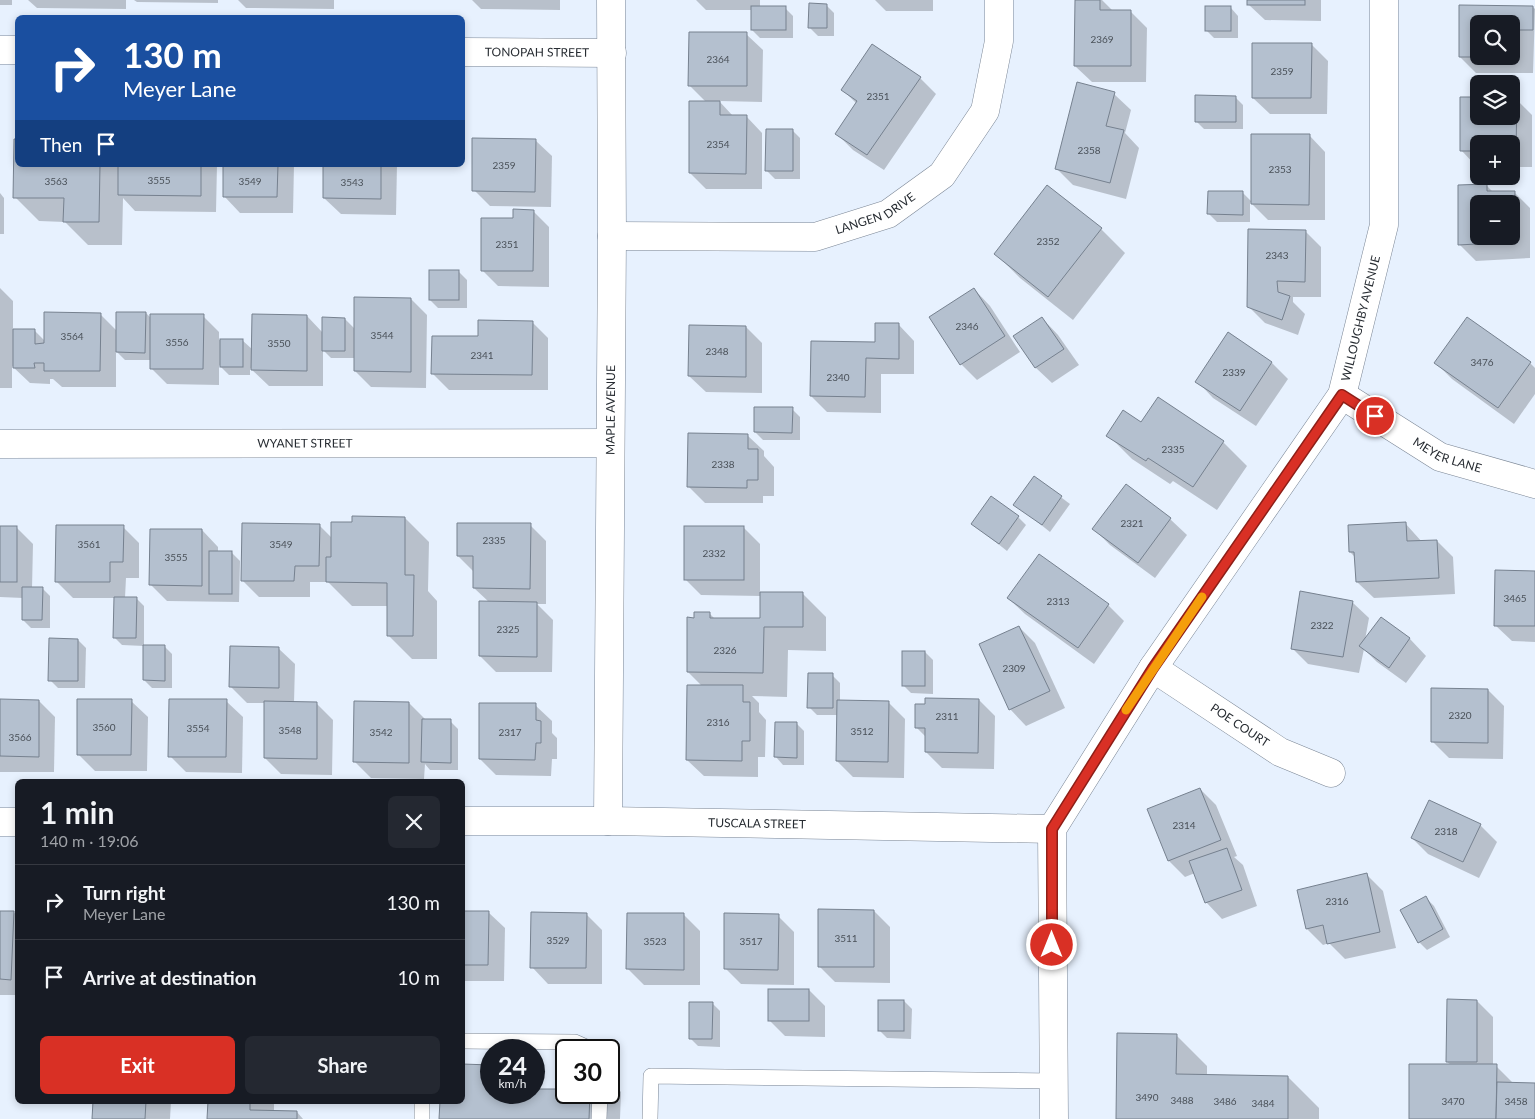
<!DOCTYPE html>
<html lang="en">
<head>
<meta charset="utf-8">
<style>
  :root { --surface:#171b24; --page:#242831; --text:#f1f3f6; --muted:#9ea1a6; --line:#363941; --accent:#d93025 }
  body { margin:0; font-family:Lato,sans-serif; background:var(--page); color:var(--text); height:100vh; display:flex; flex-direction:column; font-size:19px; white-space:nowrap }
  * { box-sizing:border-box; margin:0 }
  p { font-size:16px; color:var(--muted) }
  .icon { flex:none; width:28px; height:28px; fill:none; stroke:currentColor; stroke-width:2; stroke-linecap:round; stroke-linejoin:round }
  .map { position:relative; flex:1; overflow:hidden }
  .side { position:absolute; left:15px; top:779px; width:450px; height:325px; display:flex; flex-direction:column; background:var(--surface); border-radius:8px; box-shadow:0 2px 8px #0003 }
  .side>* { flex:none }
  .banner { position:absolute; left:15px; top:15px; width:450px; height:152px; border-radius:8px; box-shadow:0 2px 8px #0003; background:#1a4fa0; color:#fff; overflow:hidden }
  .fabs { position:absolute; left:1470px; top:15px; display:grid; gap:10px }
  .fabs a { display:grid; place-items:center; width:50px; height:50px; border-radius:8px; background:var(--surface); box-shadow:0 2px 8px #0003; font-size:25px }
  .speed { position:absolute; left:480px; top:1039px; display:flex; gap:10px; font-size:25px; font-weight:700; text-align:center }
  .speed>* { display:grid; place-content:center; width:65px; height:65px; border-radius:50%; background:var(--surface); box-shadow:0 2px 8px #0003; line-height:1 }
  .speed small { font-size:12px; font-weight:400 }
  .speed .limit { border:2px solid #111; border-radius:8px; background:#fff; color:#111 }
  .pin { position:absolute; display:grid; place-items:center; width:42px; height:42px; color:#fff; margin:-21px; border:2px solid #fff; border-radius:50%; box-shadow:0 1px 5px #0007 }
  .me { position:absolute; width:55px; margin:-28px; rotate:0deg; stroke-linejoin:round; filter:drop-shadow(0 0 4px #0008) }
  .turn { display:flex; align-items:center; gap:18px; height:105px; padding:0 25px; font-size:22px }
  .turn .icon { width:65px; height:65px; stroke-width:2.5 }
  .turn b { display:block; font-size:35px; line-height:42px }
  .then { display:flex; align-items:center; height:48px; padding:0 25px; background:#0003; gap:10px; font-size:19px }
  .round { display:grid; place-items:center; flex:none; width:52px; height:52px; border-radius:8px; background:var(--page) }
  .head { display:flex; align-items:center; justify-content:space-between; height:85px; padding:0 25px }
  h1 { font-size:30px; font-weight:700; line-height:38px }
  .button { display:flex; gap:10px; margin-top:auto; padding:10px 25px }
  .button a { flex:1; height:58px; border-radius:8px; background:var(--accent); color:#fff; font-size:20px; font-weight:700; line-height:58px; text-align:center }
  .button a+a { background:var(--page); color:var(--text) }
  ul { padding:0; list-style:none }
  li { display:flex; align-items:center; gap:15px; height:75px; padding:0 25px; border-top:1px solid var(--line) }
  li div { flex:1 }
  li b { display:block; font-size:19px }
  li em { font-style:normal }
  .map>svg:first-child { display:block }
  .shadow { fill:#0003; fill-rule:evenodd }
  .building { fill:#b4c0cf; stroke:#76818f; fill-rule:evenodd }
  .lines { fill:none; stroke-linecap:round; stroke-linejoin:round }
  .service-casing { stroke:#7b8695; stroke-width:16 }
  .minor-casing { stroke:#7b8695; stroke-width:29 }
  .service { stroke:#fff; stroke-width:15 }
  .minor { stroke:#fff; stroke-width:28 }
  .route-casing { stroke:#8d1f18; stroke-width:12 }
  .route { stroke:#d93025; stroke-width:9 }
  .slow { stroke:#f59e0b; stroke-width:9 }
  .labels { text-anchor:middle; stroke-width:4.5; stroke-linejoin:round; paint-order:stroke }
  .number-label { font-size:10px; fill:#4a5159 }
  .street-label { font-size:12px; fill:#272c32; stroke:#fff }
</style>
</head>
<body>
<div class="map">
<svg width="1535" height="1119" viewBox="0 0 1535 1119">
  <rect width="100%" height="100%" fill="#e7f1fe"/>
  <g class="shadow">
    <rect x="0" y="0" width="12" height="5"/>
    <path d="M28,0H126V9L37,8Z"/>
    <path d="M134,0H218V3L137,2Z"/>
    <path d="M238,0H334V9L246,8Z"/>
    <path d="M472,0H560V10L481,9Z"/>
    <path d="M696,0H760V7L785,8L793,16V38H760L752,30V10H706Z"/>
    <path d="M875,0H933V11H886Z"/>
    <path d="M1077,0H1102L1113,11H1130L1147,28L1146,82H1092L1075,66Z"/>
    <path d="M1248,0H1321V21L1265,20L1248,4Z"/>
    <path d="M826,5L834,13V36H818L810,28Z"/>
    <path d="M1460,7H1533L1535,9L1533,73H1476L1460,57ZM1479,24H1511V56H1479Z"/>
    <path d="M1231,8L1238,16V38H1214L1206,30Z"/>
    <path d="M746,34L763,50L762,102L719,101L733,116H746L762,133V189H706L690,173L706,102L689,85Z"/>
    <path d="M1311,44L1328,61L1327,114H1270L1253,98Z"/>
    <path d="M920,78L936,94L884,170L853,150L837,134L857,104L843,90Z"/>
    <path d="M1114,94L1131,110L1125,133L1139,148L1126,199L1073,185L1056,168Z"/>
    <path d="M1235,97L1243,105V129H1204L1196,121Z"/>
    <path d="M1516,99L1532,115V167H1511V144H1479L1477,167L1461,150L1479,116H1511Z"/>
    <path d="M792,130L800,138V179H775L767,171Z"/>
    <path d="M1309,135L1325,152V220H1268L1250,202V222H1217L1209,214L1242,192L1252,202Z"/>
    <path d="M535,140L552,156L551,207L490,206L474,190Z"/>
    <path d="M18,165H217L216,212L135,211L123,198L122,245H88L65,222L39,221L15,197Z"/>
    <path d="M224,165H294L293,213H240L224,196Z"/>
    <path d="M325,165H397L396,215L341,214L324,198Z"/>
    <path d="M1487,186L1493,192H1514L1530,208V258L1476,261L1459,244ZM1479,204H1511V236H1479Z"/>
    <path d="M1048,187L1101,229L1125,253L1073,320L1020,278L996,254Z"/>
    <path d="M0,193L4,198V234H0Z"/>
    <path d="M533,211L549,227V287L498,286L482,270L515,220Z"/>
    <path d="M1305,231L1321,247V297H1293V302L1305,314L1298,335L1265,323L1249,307Z"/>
    <path d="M459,272L467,280V308H438L430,300Z"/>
    <path d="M0,288L13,301V330H34L46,342L100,314L117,331L146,313L151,318L203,316L219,332V340H242L253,350L307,316L323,333L345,319L355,329L411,299L427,315L426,388L371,387L355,371V358H331L323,350V386H269L250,368V375H229L219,365V385L167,384L151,368V360H125L116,351V387H62L53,379H50V384L30,383L12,366V388H0Z"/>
    <path d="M974,289L990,306L1020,352L977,380L961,364Z"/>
    <path d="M1042,318L1058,335L1079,365L1052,383L1035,367Z"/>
    <path d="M532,322L548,338V390H449L432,373L479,338Z"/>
    <path d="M898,324L914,341V374H881V413L827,412L811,396Z"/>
    <path d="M746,327L762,343V393L706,392L689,376Z"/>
    <path d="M1272,363L1288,379L1256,426L1213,398L1197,381Z"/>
    <path d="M1436,363H1530L1535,368V394L1514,424L1452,379Z"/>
    <path d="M792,409L800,417V440H763L755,432Z"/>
    <path d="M747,435L764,451V456L774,467V496H763V503H705L688,486Z"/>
    <path d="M1108,435L1223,442L1247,466L1217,510L1173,481L1170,484L1132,459Z"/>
    <path d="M1034,477L1070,504L1050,532L1015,504Z"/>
    <path d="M1126,486L1170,519L1187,535L1155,578L1110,545L1094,529Z"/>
    <path d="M1018,517L1026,525L1007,551L973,524Z"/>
    <path d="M405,518L429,542L428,591L437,601V659H412L388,635V606H352L328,582H310V597H259L242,580L319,525L332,538Z"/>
    <path d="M1405,523L1422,542L1437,541L1453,557L1455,594L1374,598L1357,582L1356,558L1350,552Z"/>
    <path d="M530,525L546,541V604H537L553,620L552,672H496L480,656L490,603L474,588V572L458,556Z"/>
    <path d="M0,527L17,528L33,544L32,589L42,588L50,596V628H31L23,620V598L0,597Z"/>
    <path d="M123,527L139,543V578H126L125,598H136L144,606V646L122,645L114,637L115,598H73L56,581Z"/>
    <path d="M744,528L760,544V593H802L826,617V651L788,650L787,697L752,696L759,703V712L766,720L765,757H758V777L704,776L687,760L702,686L688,672L695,619L710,614L715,619H761V596L701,595L685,579Z"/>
    <path d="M202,530L218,547V552L232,553L240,561L239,602L167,601L151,585Z"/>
    <path d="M1535,572V642L1512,641L1495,625Z"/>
    <path d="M1008,598L1108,605L1124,621L1094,664L1025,614Z"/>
    <path d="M1352,602L1369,618L1365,640L1381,618L1410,639L1426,656L1406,683L1377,662L1364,649L1359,673L1308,664L1292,648Z"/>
    <path d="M1019,627L1035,643L1065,708L1026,726L1010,709Z"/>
    <path d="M78,640L86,648L85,688H58L50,680Z"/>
    <path d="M164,646L172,654V688H152L144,680Z"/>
    <path d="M278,648L295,664L294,703H316L333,720L332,775L281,774L265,758L266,703H247L231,687Z"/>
    <path d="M925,652L933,660V694L911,693L903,685Z"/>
    <path d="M832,675L840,683V702H888L905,719L904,778L853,777L837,761L838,715H817L809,707Z"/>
    <path d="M1488,690L1504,706L1503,759L1449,758L1432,741Z"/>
    <path d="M979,700L995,716L994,769L942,768L926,752V737L916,727Z"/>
    <path d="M0,701H39L55,717L54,772H0Z"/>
    <path d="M131,701L148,717L147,771H95L78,754Z"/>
    <path d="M226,701L243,717L242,773L186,772L170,756Z"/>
    <path d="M409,703L425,719L450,721L458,729V770H430L425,764L424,779L371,778L355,762Z"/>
    <path d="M535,705L552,721V733L557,738V759H552L551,776L496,775L480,759Z"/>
    <path d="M796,723L804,731V765H783L776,757Z"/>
    <path d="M1200,789L1216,805L1237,856L1234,857L1243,865L1257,906L1222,919L1206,902L1195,873L1185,877L1169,861L1148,810Z"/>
    <path d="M1429,801L1480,825L1497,842L1479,878L1428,854L1412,838Z"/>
    <path d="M1367,875L1383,891L1396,948L1345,959L1329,943L1323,945L1307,929Z"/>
    <path d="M1426,898L1434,906L1450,937L1427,950L1419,942Z"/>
    <path d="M874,911L890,927V983L835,982L819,966Z"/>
    <path d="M0,912H13L18,916V995H0Z"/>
    <path d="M462,912H488L505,928L504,981H462Z"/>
    <path d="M586,914L602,930V984H548L532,967Z"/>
    <path d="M684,915L700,931V985H644L628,969Z"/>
    <path d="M778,916L794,932V985L741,984L725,968Z"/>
    <path d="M809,990L825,1006V1037L785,1036L769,1020Z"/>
    <path d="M904,1001L912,1009L911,1039L887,1038L879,1030Z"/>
    <path d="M1477,1001L1493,1017V1065L1496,1066L1514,1084H1535V1119H1410L1451,1065L1447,1062Z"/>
    <path d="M712,1003L720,1011V1047L698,1046L690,1038Z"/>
    <path d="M1176,1035L1207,1066V1076L1288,1077L1319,1108V1119H1117Z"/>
    <path d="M558,1060H566V1092H609V1079L621,1092L620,1119H440L462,1101V1065L491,1066V1092H534V1082L542,1090H557Z"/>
    <path d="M94,1101H171L170,1119H94Z"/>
    <path d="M209,1101H274V1112H297L303,1119H208Z"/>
  </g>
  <g class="building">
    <path d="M1075,0H1100V10H1131V66H1074Z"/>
    <rect x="1247" y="0" width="58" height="5"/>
    <path d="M809,3L827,4V28H808Z"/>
    <path d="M1459,5L1533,6V30H1518V57H1459ZM1479,24H1511V56H1479Z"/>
    <rect x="751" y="6" width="35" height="24"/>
    <rect x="1205" y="6" width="26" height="25"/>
    <path d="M689,32H747V86H688Z"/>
    <path d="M1252,43H1312L1311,98H1252Z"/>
    <path d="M872,44L921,77L867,155L835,134L857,101L841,90Z"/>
    <path d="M1077,82L1115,92L1106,126L1124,130L1110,183L1055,169Z"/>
    <path d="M1195,95L1236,96V122H1195Z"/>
    <path d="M1460,97H1479V116H1511V97H1517L1516,151H1511V144H1479V151H1460Z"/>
    <path d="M689,101H720V115H747L746,174L689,173Z"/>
    <path d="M766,129H793V171H765Z"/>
    <path d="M1251,134H1310L1309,205L1251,204Z"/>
    <path d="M472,138L536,139L535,192L472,191Z"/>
    <path d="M14,139H18V165H100L99,222H63L64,198H13Z"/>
    <path d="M118,165H201V196L118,195Z"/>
    <path d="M223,165H278L277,197H223Z"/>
    <path d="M323,165H381V199L323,198Z"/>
    <path d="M1487,184V191H1515L1514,242L1458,245V185ZM1479,204H1511V236H1479Z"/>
    <path d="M1047,185L1102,228L1048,297L994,254Z"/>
    <path d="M1208,191H1243V215L1207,214Z"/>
    <path d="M513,209L534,210L533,271H481V218H513Z"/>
    <path d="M1248,229L1306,230L1305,282L1277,281L1278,292L1290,296L1282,320L1247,307Z"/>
    <rect x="429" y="270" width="30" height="30"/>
    <path d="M974,288L1005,336L960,365L929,317Z"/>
    <path d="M354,297L411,298V372L354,371Z"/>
    <path d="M44,312L101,313L100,371H44V363H34L35,368H13V329H35V344L44,343Z"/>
    <path d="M116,312H146L145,353L116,352Z"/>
    <path d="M150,314H204L203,369H150Z"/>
    <path d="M252,314L307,315V371L251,370Z"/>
    <path d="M322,317L345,318V351H322Z"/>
    <path d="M1042,317L1064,349L1035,368L1013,336Z"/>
    <path d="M1467,317L1531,362L1498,408L1434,363Z"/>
    <path d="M478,320L533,321L532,375L431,374L432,336H478Z"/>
    <path d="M875,323H899V359L866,358L865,397L810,396L811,341L875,342Z"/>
    <path d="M689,325L746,326V377L688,376Z"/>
    <path d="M1228,332L1272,362L1240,411L1195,382Z"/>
    <rect x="220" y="339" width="23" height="28"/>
    <path d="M1158,397L1224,441L1193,487L1148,458L1146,461L1106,436L1123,410L1141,422Z"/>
    <path d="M754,407H793L792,433L754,432Z"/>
    <path d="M688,433L748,434V449H758V480H747V488L687,487Z"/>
    <path d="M1034,476L1062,496L1042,525L1013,505Z"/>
    <path d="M1126,484L1171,518L1138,563L1092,529Z"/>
    <path d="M991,496L1019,516L999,544L971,524Z"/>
    <path d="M352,516L405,517V575H414L413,636H387V583L326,582V557H331V522H352Z"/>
    <path d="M1406,522L1407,541L1437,540L1439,578L1356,582L1354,552H1349L1348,525Z"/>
    <path d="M242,523L320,524L319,566H295L294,581H241Z"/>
    <path d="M457,523H531L530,589L473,588V556H457Z"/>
    <path d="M56,525H124L123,562H110V582H55Z"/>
    <rect x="0" y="526" width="17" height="56"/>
    <rect x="684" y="526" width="60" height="54"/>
    <path d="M150,529H202V586L149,585Z"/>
    <rect x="209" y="551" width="23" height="43"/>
    <path d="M1039,554L1109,604L1078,648L1007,598Z"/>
    <path d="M1495,570L1535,571V626H1494Z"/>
    <path d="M22,587H43L42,620H22Z"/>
    <path d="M1300,591L1353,601L1343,657L1291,649Z"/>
    <path d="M760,592H803V627H764L763,673L687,672V617L694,618V612H710V618H760Z"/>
    <path d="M114,597H137L136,638H113Z"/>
    <path d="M479,601L537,602V657L479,656Z"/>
    <path d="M1381,617L1410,638L1389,668L1359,646Z"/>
    <path d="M1019,626L1050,691L1009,710L979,644Z"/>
    <path d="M49,638L78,639V681H48Z"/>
    <path d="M143,645H165V681L143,680Z"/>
    <path d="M230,646L279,647V688L229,687Z"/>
    <rect x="902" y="651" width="23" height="35"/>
    <path d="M808,673H833V708H807Z"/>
    <path d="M687,685H743V702H750V741H742V761L686,760Z"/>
    <path d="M1431,688L1488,689V743L1431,742Z"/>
    <path d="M925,698L979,699L978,753L925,752V728H915V704H925Z"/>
    <path d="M0,699L39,700V757L0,756Z"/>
    <path d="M77,699H132L131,755H77Z"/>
    <path d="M169,699H227L226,757H168Z"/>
    <path d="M837,700L889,701L888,762L836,761Z"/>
    <path d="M264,701L317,702V759L264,758Z"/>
    <path d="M354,701L409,702V763L353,762Z"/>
    <path d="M479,703H536V720L541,721V743H536L535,760L479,759Z"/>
    <path d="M422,719H451V763L421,762Z"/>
    <path d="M775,722H797V758L774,757Z"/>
    <path d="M1200,788L1221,840L1168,861L1147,809Z"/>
    <path d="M1429,800L1481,824L1463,862L1411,838Z"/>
    <path d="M1227,848L1242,890L1205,903L1189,861Z"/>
    <path d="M1367,873L1380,932L1327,944L1323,925L1306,929L1297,890Z"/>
    <path d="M1426,896L1443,929L1418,943L1400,910Z"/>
    <path d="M818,909L874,910V967H818Z"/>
    <path d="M0,911H14L11,980L0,979Z"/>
    <path d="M462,911H489L488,965H462Z"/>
    <path d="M531,912L587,913L586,968H530Z"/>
    <path d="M627,913H684V970L626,969Z"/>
    <path d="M724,913L779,914L778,970L724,969Z"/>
    <rect x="768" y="989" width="41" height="32"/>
    <path d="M1447,999L1477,1000V1062H1446Z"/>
    <rect x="878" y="1000" width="26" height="31"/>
    <path d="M689,1002H713L712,1039H689Z"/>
    <path d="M1117,1033L1177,1034L1176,1074L1288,1076V1119H1116Z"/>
    <path d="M557,1058L566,1059V1092H590L589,1119H439L440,1101H462V1064L491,1065V1092H534V1089H556Z"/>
    <path d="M1409,1064H1497L1496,1119H1409Z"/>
    <path d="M1497,1082L1535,1083V1119H1496Z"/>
    <path d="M93,1101H146L145,1119H92Z"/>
    <path d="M208,1101H250V1110L297,1111V1119H207Z"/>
  </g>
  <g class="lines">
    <defs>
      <g id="service">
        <path d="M462,1041L575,1042L593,1050"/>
        <path d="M422,1119V1101"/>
        <path d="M599,1119L600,1092"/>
        <path d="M650,1119L651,1076L1053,1081"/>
      </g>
      <g id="minor">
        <path d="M0,50H18"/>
        <path id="s1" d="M462,52L612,53"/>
        <path id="s2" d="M612,236L815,237L888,214L942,175L985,111L999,41V0"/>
        <path id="s3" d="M1342,395L1440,457L1535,484"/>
        <path id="s4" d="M0,444L610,443"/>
        <path id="s5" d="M1153,668L1280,752L1331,773"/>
        <path id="s6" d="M462,821H608L1052,829"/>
        <path id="s7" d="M608,821L612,236L611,0"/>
        <path d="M0,822H18"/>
        <path id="s8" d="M1054,1119L1052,829L1153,668L1342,395L1384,225V0"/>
      </g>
    </defs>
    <use href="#service" class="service-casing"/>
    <use href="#minor" class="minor-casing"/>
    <use href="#service" class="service"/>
    <use href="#minor" class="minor"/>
  </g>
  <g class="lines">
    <defs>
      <path id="route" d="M1052,945V829L1153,668L1342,395L1375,416"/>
    </defs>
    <use href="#route" class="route-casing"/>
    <use href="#route" class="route"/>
    <path class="slow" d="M1126,710L1202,597"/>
  </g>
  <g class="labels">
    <g class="number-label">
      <text x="1102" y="43">2369</text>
      <text x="718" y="63">2364</text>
      <text x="1282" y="75">2359</text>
      <text x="878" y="100">2351</text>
      <text x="718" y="148">2354</text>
      <text x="1089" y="154">2358</text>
      <text x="504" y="169">2359</text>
      <text x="1280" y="173">2353</text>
      <text x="159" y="184">3555</text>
      <text x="56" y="185">3563</text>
      <text x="250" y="185">3549</text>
      <text x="352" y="186">3543</text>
      <text x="1048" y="245">2352</text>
      <text x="507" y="248">2351</text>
      <text x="1277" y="259">2343</text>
      <text x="967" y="330">2346</text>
      <text x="382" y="339">3544</text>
      <text x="72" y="340">3564</text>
      <text x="177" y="346">3556</text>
      <text x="279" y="347">3550</text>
      <text x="717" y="355">2348</text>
      <text x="482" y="359">2341</text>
      <text x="1482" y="366">3476</text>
      <text x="1234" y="376">2339</text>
      <text x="838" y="381">2340</text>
      <text x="1173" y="453">2335</text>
      <text x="723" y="468">2338</text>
      <text x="1132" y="527">2321</text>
      <text x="494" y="544">2335</text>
      <text x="89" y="548">3561</text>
      <text x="281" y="548">3549</text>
      <text x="714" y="557">2332</text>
      <text x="176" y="561">3555</text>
      <text x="1515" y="602">3465</text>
      <text x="1058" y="605">2313</text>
      <text x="1322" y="629">2322</text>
      <text x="508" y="633">2325</text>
      <text x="725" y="654">2326</text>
      <text x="1014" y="672">2309</text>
      <text x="1460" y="719">2320</text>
      <text x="947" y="720">2311</text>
      <text x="718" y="726">2316</text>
      <text x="104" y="731">3560</text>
      <text x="198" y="732">3554</text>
      <text x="290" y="734">3548</text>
      <text x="862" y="735">3512</text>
      <text x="381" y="736">3542</text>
      <text x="510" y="736">2317</text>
      <text x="20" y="741">3566</text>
      <text x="1184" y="829">2314</text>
      <text x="1446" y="835">2318</text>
      <text x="1337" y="905">2316</text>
      <text x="846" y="942">3511</text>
      <text x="558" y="944">3529</text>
      <text x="655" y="945">3523</text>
      <text x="751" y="945">3517</text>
      <text x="1147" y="1101">3490</text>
      <text x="1182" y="1104">3488</text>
      <text x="1225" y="1105">3486</text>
      <text x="1453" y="1105">3470</text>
      <text x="1516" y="1105">3458</text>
      <text x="1263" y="1107">3484</text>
    </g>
    <g class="street-label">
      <text dy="4" stroke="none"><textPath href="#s1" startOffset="75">TONOPAH STREET</textPath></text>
      <text dy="4" stroke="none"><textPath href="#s2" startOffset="268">LANGEN DRIVE</textPath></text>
      <text dy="4" stroke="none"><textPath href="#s8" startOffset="891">WILLOUGHBY AVENUE</textPath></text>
      <text dy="4" stroke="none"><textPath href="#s7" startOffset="411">MAPLE AVENUE</textPath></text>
      <text dy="4" stroke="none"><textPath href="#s4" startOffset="305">WYANET STREET</textPath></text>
      <text dy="4" stroke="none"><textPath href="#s3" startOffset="122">MEYER LANE</textPath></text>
      <text dy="4" stroke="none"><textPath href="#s5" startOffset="104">POE COURT</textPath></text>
      <text dy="4" stroke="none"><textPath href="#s6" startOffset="295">TUSCALA STREET</textPath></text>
    </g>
  </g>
</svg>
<div class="fabs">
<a><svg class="icon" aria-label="search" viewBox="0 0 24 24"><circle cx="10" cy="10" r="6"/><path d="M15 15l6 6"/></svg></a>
<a><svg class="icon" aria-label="layers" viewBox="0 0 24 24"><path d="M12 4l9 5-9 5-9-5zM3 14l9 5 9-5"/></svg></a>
<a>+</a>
<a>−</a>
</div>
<div class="speed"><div>24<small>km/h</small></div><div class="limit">30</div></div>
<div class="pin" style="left:1375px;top:416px;background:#d93025"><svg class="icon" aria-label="arrive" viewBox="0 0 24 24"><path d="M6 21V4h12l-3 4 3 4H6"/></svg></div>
<svg class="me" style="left:1052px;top:945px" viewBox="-20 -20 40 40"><circle r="17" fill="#d93025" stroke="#fff" stroke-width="3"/><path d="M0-11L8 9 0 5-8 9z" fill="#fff"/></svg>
<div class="banner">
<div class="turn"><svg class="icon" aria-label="right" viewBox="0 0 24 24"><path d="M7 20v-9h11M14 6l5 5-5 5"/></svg><div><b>130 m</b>Meyer Lane</div></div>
<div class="then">Then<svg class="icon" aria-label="arrive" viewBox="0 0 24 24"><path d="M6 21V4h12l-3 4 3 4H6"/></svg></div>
</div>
<section class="side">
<div class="head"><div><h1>1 min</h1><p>140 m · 19:06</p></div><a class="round"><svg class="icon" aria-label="close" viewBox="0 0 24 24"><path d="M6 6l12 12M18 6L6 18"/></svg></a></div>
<ul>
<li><svg class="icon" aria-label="right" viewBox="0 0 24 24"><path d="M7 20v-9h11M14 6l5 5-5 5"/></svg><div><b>Turn right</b><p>Meyer Lane</p></div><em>130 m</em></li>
<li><svg class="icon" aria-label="arrive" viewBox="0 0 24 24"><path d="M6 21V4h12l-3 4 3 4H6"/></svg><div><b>Arrive at destination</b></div><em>10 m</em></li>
</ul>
<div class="button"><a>Exit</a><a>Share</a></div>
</section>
</div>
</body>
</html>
